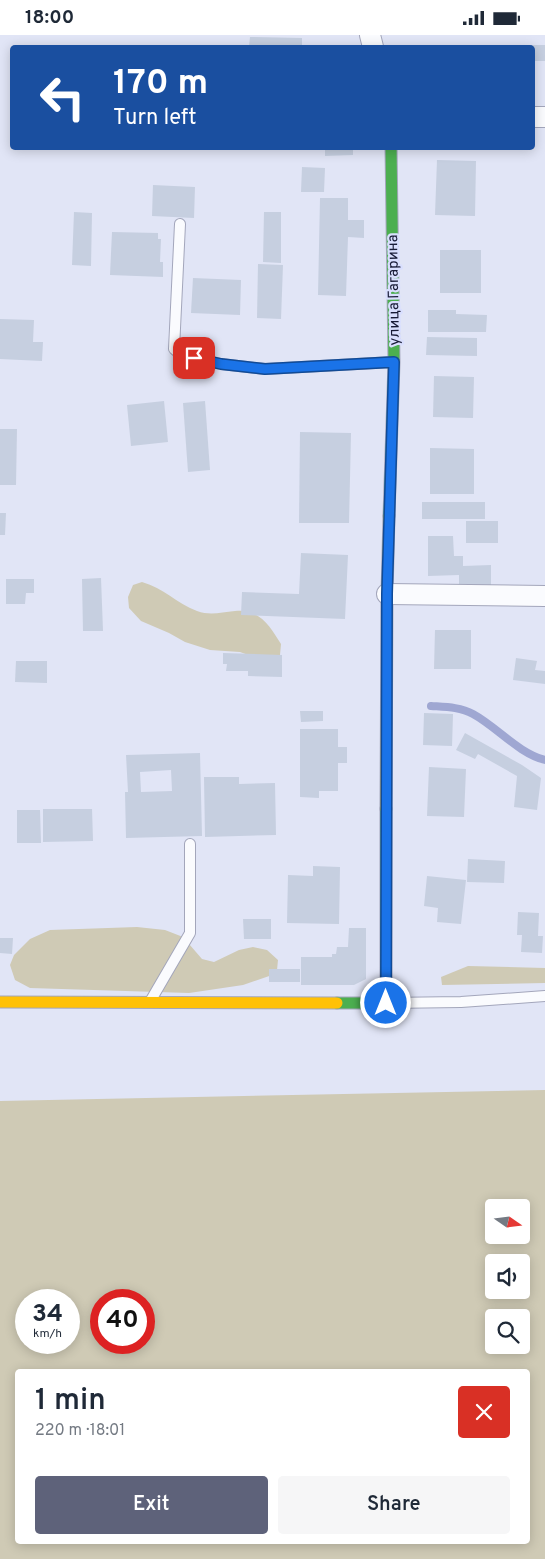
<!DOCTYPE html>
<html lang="en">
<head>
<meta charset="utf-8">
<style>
  :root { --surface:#fff; --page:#f6f6f7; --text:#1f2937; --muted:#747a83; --accent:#5e627a }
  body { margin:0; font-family:Overpass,sans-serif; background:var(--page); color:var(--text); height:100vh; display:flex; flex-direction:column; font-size:19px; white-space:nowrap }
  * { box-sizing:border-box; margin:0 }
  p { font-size:16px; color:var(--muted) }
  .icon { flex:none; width:28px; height:28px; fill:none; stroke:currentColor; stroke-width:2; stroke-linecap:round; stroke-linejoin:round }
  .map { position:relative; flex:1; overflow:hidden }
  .drawer { position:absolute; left:15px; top:1334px; width:515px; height:175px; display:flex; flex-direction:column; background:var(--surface); border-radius:5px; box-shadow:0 2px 12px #0003 }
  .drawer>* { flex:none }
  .guide { position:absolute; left:10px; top:10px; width:525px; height:105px; border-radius:5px; box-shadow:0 2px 12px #0003; background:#1a4fa0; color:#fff; overflow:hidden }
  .needle { width:32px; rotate:104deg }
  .controls { position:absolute; left:485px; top:1164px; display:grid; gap:10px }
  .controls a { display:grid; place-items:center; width:45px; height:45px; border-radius:5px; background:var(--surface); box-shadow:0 2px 12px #0003; font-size:25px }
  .speed { position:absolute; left:15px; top:1254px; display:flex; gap:10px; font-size:25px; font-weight:700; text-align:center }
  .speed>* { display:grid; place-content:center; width:65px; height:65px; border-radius:50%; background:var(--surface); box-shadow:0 2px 12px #0003; line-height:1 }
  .speed small { font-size:12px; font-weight:400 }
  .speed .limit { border:8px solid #d22; background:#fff; color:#111 }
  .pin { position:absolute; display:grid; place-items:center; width:42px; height:42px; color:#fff; margin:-21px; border-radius:10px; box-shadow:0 2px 8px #0006 }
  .me { position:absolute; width:55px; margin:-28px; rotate:0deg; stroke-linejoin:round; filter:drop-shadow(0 0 4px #0008) }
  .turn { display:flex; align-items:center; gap:18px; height:105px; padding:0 20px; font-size:22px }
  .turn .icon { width:65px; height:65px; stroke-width:2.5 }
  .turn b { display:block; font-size:35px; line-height:42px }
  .round { display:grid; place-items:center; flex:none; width:52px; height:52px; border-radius:5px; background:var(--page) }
  .summary { display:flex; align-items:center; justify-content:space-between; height:85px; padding:0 20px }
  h1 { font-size:30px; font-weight:600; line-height:38px }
  .cta { display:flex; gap:10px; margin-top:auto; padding:10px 20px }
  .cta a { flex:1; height:58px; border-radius:5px; background:var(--accent); color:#fff; font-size:20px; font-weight:600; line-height:58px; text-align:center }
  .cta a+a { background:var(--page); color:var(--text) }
  .status { display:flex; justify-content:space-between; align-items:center; height:35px; padding:0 25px; background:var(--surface); direction:ltr }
  .status svg { height:14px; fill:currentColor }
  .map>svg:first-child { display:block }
  .green { fill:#cfcab5; fill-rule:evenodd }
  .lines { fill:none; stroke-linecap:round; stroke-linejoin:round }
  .stream { stroke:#9fa7d2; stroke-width:8 }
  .building { fill:#c6cfe0; fill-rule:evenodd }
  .lane-casing { stroke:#a3a6bb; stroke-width:12 }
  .street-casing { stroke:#a3a6bb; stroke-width:22 }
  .fast-casing { stroke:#a3a6bb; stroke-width:13 }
  .slow-casing { stroke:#a3a6bb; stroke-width:13 }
  .lane { stroke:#fafbfe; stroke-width:10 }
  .street { stroke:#fafbfe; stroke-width:20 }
  .fast { stroke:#4caf50; stroke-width:11 }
  .slow { stroke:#ffc107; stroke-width:11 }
  .route-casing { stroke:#114b97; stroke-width:12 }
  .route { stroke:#1a73e8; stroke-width:9 }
  .labels { text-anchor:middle; stroke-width:4.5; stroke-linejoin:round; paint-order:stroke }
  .street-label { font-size:15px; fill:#181b37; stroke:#d9dffe }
</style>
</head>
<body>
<div class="status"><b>18:00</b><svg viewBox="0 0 49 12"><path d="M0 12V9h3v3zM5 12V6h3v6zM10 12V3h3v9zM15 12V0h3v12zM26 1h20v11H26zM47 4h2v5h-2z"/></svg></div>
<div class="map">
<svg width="545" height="1524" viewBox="0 0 545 1524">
  <rect width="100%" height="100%" fill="#e1e5f6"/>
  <g class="green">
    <path d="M142,547C164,553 176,568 197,576C211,581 221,577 235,576C259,573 270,591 281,609L280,620L272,623L251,621L240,617L210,615L185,607L169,598L141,586L129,573L128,562L133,550Z"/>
    <path d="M137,892L165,895L183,902L202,924L214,927L239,915L253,912L267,915L278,925L277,935L275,939L243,950L189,958L30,953L15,945L10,930L14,920L30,904L50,895Z"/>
    <path d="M468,931L545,933V948L442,950L441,942Z"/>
    <path d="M545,1055V1524H0V1066ZM494,1172H521V1200H494ZM494,1228H521V1255H494ZM26,1265H69V1308H26ZM101,1265H144V1308H101ZM494,1282H521V1310H494ZM18,1336H528V1506H18Z"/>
  </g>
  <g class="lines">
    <path class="stream" d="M431,671C445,672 460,672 473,679C497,692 518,718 545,725"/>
  </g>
  <g class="building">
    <path d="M250,2L302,3V12H249Z"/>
    <path d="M524,10H545V26H532V12H524Z"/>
    <path d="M325,112H353V120L325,121Z"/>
    <path d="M437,125L476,126L475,181L435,180Z"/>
    <path d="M302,132L325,133L324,157H301Z"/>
    <path d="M153,150L195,152L194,183L152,181Z"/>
    <path d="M320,163H348V185H364V203L348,202L346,261L318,260Z"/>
    <path d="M74,177L92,178L91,231L72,230Z"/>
    <path d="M264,177H281V228L263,227Z"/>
    <path d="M112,197L158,198V204H161L160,227H163V242L110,240Z"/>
    <rect x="440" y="215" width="41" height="43"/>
    <path d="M258,229L283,230L281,284L257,283Z"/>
    <path d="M193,243L241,245L240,280L191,278Z"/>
    <path d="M428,275H456V279L487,280L486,297H428Z"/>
    <path d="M0,284L34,285L33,307H43L42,326L0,324Z"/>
    <path d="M427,302L477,303V321L426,320Z"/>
    <path d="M434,341L474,342L473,383L433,382Z"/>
    <path d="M164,366L168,407L131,411L127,370Z"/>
    <path d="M205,366L210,435L188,437L183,368Z"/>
    <path d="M0,394H17L16,450H0Z"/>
    <path d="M300,397L351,398L349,488H299Z"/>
    <path d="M430,413L474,414V459H430Z"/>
    <rect x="422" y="467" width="63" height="17"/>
    <path d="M0,478H6L5,500H0Z"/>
    <rect x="466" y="486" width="32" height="22"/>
    <path d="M428,501H453L454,521H463V531L491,530V550H459V540L428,541Z"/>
    <path d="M301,518L348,520L345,584L241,580L242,557L299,559Z"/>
    <path d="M101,543L103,596H83L82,544Z"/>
    <path d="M6,544H34V558H26L25,569H6Z"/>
    <path d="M435,595H471V634H434Z"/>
    <path d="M223,618L282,620V642L248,641V636H226L227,629H223Z"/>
    <path d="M516,623L537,626L535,635L545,636V649L513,645Z"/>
    <path d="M16,626H47V648L15,647Z"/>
    <path d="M300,676H323V686L301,687Z"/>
    <path d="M424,678L453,679L452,711L423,710Z"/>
    <path d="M300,694H338V712H347V728H338V756H319V763L300,762Z"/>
    <path d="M465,698L522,730L541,743L537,775L514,772L517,741L478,719L475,724L456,715Z"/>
    <path d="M200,718L202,801L126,803L125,757H128L126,720ZM171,735L172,756L141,757L140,737Z"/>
    <path d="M429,732L466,734L464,782L427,781Z"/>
    <path d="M204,742H239V749L275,748L276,800L205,802Z"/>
    <path d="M43,774H92L93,806L43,807Z"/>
    <path d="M17,775H40L41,808H17Z"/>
    <path d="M468,824L505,826L504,848L467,847Z"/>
    <path d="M313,831L340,832L339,889L287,888L288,840L313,841Z"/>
    <path d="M427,841L466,845L461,889L437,887L438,873L424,871Z"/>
    <path d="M518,877L539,878L538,901H543L542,918L521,917L522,900H517Z"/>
    <path d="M243,884H271V904H244Z"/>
    <path d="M349,893H366V944L354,950H301V922H332V919H336L337,912H348Z"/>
    <path d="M0,903H13L12,919L0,918Z"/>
    <rect x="269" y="934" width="31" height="13"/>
  </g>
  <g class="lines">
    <defs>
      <g id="lane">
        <path d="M180,189L174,314L181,320L221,329L265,334L393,327"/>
        <path d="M151,965L190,898V809"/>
        <path d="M387,968L461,967L545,961"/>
      </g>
      <g id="street">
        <path d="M370,0L373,12"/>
        <path d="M532,82H545"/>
        <path d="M387,559L545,561"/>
      </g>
      <g id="fast">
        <path d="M389,481L394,327L391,112"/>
        <path d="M337,968H386V774"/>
      </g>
      <g id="slow">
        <path d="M386,774L387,559L389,481"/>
        <path d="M0,967L337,968"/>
      </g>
    </defs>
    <use href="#lane" class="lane-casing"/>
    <use href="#street" class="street-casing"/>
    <use href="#fast" class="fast-casing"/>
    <use href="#slow" class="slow-casing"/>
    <use href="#lane" class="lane"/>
    <use href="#street" class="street"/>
    <use href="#fast" class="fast"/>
    <use href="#slow" class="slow"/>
  </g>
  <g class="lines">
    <defs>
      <path id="route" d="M194,323L221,329L265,334L394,327L387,559L386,968"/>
    </defs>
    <use href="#route" class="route-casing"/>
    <use href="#route" class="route"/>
  </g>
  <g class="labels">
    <g class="street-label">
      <text transform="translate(393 255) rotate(-91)" y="5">улица Гагарина</text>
    </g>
  </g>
</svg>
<div class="controls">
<a><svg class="needle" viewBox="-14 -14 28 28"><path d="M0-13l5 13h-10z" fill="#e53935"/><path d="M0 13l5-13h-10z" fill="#747a83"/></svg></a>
<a><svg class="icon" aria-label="sound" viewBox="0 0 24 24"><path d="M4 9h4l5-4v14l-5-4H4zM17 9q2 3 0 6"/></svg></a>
<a><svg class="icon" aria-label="search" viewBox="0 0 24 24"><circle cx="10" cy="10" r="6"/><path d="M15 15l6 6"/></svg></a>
</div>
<div class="speed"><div>34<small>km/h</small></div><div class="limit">40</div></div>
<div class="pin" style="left:194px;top:323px;background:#d93025"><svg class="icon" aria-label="arrive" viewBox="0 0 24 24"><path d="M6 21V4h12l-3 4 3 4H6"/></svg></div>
<svg class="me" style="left:386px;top:968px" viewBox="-20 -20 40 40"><circle r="17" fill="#1a73e8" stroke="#fff" stroke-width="3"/><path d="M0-11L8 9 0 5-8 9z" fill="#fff"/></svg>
<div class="guide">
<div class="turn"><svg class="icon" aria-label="left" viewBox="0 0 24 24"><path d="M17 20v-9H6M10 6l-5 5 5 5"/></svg><div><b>170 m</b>Turn left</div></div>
</div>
<section class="drawer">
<div class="summary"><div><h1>1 min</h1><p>220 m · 18:01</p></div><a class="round" style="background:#d93025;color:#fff"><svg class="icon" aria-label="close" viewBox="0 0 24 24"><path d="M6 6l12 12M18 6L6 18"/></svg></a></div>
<div class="cta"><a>Exit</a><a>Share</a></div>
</section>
</div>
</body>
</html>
